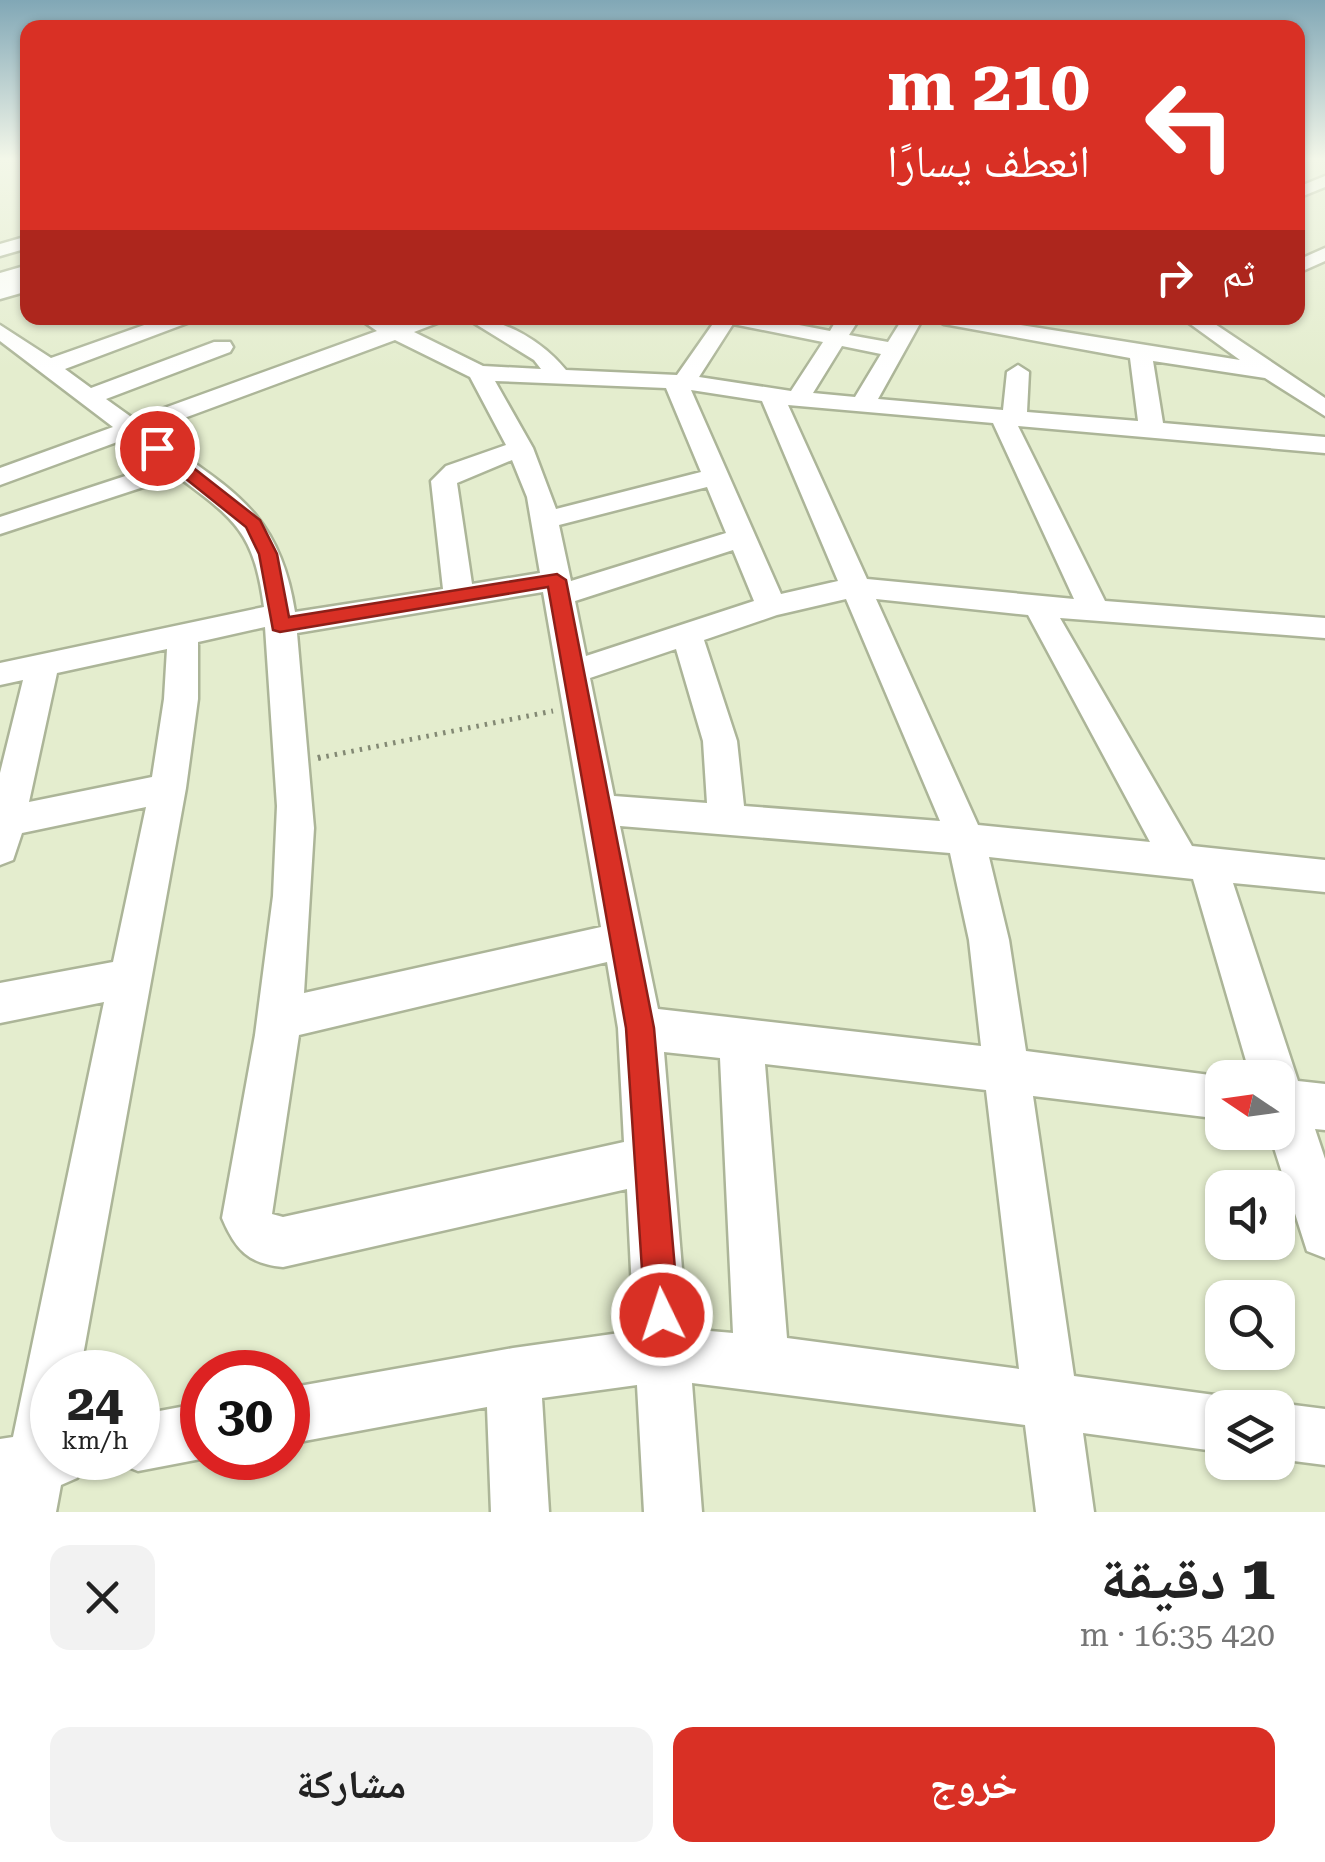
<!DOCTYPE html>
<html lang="ar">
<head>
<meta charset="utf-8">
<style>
  :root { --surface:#fff; --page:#f2f2f2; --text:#222; --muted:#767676; --accent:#d93025 }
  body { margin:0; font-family:"Roboto Serif","Noto Naskh Arabic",serif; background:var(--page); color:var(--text); direction:rtl; height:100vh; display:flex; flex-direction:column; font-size:38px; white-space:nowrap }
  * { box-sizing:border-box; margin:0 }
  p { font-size:32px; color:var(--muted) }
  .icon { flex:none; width:55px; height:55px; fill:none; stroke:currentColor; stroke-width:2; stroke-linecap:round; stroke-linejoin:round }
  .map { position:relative; height:1512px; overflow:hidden; direction:ltr }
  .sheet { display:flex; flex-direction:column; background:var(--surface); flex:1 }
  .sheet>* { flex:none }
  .top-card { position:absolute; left:20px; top:20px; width:1285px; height:305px; border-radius:20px; box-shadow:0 2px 8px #0004; direction:rtl; background:#d93025; color:#fff; overflow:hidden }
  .needle { width:65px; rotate:283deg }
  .controls { position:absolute; left:1205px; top:1060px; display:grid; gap:20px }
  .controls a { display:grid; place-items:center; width:90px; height:90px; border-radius:20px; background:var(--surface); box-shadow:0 2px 8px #0004; font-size:50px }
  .speed { position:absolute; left:30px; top:1350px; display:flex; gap:20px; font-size:50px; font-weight:700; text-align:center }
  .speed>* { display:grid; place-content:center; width:130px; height:130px; border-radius:50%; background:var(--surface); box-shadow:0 2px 8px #0004; line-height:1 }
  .speed small { font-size:25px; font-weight:400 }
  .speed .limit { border:15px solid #d22; background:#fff; color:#111 }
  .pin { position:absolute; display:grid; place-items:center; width:85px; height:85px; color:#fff; margin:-42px; border:5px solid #fff; border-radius:50%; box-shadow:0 2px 10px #0007 }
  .me { position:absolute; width:110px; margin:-55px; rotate:356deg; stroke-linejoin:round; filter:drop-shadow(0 0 8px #0008) }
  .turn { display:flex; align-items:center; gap:35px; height:210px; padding:0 50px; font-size:45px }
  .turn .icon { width:130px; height:130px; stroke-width:2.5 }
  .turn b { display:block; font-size:70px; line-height:85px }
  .then { display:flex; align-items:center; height:95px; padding:0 50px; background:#0003; gap:20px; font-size:38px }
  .round { display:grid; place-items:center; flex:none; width:105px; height:105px; border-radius:20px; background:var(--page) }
  .summary { display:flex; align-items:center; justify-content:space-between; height:170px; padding:0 50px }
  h1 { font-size:60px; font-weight:800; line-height:75px }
  .button { display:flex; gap:20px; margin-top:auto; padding:20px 50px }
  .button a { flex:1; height:115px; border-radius:20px; background:var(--accent); color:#fff; font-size:40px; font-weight:800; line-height:115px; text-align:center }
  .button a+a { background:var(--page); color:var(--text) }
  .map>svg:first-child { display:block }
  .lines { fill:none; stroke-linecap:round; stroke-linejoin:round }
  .minor-casing { stroke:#acb598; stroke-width:5 }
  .major-casing { stroke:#acb598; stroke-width:5 }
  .path-far1 { stroke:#838974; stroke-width:5; stroke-dasharray:2.5 6; stroke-linecap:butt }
  .path { stroke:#838974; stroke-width:6; stroke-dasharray:2.5 9; stroke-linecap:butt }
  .minor { fill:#fff; fill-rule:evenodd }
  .major { fill:#fff; fill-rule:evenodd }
  .route { fill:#d93025; stroke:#8d1f18; stroke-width:2.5 }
</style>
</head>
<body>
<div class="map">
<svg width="1325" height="1512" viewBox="0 0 1325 1512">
  <rect width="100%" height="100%" fill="#e4edce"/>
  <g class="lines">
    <defs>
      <g id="minor">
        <path d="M16,157H28V164Z"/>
        <path d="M1325,176V187L1298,198V187Z"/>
        <path d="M28,236V248L0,256V244Z"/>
        <path d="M1325,248V261L1298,273V260Z"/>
        <path d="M28,279V291L0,299V287Z"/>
        <path d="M164,318H194L190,322L65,369L91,388L214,342H230L233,347L230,352L106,399L134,419L377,331L358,318H384L397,324L415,318H443L440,322L414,332L483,366L541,369L534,360L466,318C504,318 542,341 566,370L677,375L717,318H763L830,331L837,319L845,318L856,324L849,335L888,342L903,318H923L878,399L1003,410L1007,372L1018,365L1029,372L1027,412L1138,421L1130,358L944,324L933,318H976L1240,360L1182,318H1206L1325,398V416L1265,378L1153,361L1163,423L1325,437V453L1018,426L1105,601L1325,618V638L1060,618L1192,846L1325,860V892L1233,883L1298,1081L1325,1084V1130L1315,1129L1325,1159V1258L1307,1251L1269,1132H1278V1078H1251L1193,879L989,857L1009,940L1026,1051L1233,1078H1222V1119L1033,1096L1074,1376L1222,1396L1242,1404L1243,1408H1222V1452L1083,1433L1094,1512H1036L1025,1425L692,1383L702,1512H644L637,1385L542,1398L549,1512H491L487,1407L288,1444V1388L513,1348L634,1331L627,1189L283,1267C248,1264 235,1249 222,1218L255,1035L273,896L277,806L265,627L198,642V699L186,788L80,1372H52V1458H86L77,1478L61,1485L56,1512H0V1439L13,1437L104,1002L0,1023V983L113,962L146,807L22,833L13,860L0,865V773L23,680L0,685V663L264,607C254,532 235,519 177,476L0,534V517L162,464L128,438L0,485V468L113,427L0,341V325L51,358ZM733,324L823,342L791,391L699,377ZM395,340L470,377L506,445L446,466L431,481L443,589L295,612C279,508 227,488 149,431ZM842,346L881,354L855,397L813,393ZM495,381L666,388L701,472L556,509L533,448ZM691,390L762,401L838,581L781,594ZM788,405L993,423L1074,599L867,579ZM512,460L527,497L540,573L472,584L457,483ZM707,487L726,533L571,581L559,525ZM733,550L754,601L586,656L575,601ZM543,592L601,927L304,993L314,828L297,633ZM846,599L940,821L744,806L737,741L704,640L777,615ZM876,599L1028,615L1150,842L978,825ZM167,649L164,699L152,777L29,802L57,673ZM676,649L703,741L707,803L614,796L590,678ZM620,826L950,853L969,940L981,1046L658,1009ZM607,962L618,1028L624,1142L283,1217L272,1214L299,1035ZM664,1052L720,1058L733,1333L687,1329ZM765,1064L986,1090L1019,1369L787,1338Z"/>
        <path d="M202,1403V1458H206L138,1471L118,1463L116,1458H138V1415Z"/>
        <path d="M1278,1403L1325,1409V1465L1278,1459V1408H1267Z"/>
      </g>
      <path id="major" d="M28,265V281L0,289V273Z"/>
    </defs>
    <use href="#minor" class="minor-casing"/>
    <use href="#major" class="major-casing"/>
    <path class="path-far1" d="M318,758L553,711"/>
    <path class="path" d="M318,758L326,756"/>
    <use href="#minor" class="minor"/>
    <use href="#major" class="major"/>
  </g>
  <linearGradient id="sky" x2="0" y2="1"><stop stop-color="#81a7b6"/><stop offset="0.43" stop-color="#f3f7e9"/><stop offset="1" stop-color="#f3f7e9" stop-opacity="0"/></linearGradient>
  <rect width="1325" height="369" fill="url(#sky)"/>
  <path class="route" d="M151,444H163L260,520L277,554L289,617L557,574L566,580L654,1028L679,1315L674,1327L662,1332L650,1327L645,1315L626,1028L548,587L280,632L273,630L259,554L246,527L151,451Z"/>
</svg>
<div class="controls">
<a><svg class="needle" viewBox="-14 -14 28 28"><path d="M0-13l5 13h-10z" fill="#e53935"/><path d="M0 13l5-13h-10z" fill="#767676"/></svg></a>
<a><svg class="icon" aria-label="sound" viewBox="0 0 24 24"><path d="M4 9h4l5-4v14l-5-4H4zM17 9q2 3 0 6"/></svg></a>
<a><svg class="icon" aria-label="search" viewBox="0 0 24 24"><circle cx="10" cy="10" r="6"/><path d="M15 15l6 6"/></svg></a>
<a><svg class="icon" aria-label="layers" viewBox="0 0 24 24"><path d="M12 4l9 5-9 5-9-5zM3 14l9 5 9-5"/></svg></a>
</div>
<div class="speed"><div>24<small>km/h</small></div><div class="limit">30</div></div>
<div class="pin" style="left:157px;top:448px;background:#d93025"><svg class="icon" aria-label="arrive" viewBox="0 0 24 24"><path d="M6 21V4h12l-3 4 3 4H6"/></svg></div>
<svg class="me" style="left:662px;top:1315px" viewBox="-20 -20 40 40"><circle r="17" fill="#d93025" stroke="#fff" stroke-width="3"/><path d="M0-11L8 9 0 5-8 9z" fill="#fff"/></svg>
<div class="top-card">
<div class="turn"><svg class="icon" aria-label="left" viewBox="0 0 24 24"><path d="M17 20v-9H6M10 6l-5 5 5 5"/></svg><div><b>210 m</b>انعطف يسارًا</div></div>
<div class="then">ثم<svg class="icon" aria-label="right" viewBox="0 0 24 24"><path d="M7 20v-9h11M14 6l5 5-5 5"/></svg></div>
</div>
</div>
<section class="sheet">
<div class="summary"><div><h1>1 دقيقة</h1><p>420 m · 16:35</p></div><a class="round"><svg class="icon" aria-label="close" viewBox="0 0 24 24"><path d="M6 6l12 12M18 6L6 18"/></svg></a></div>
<div class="button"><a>خروج</a><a>مشاركة</a></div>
</section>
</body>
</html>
